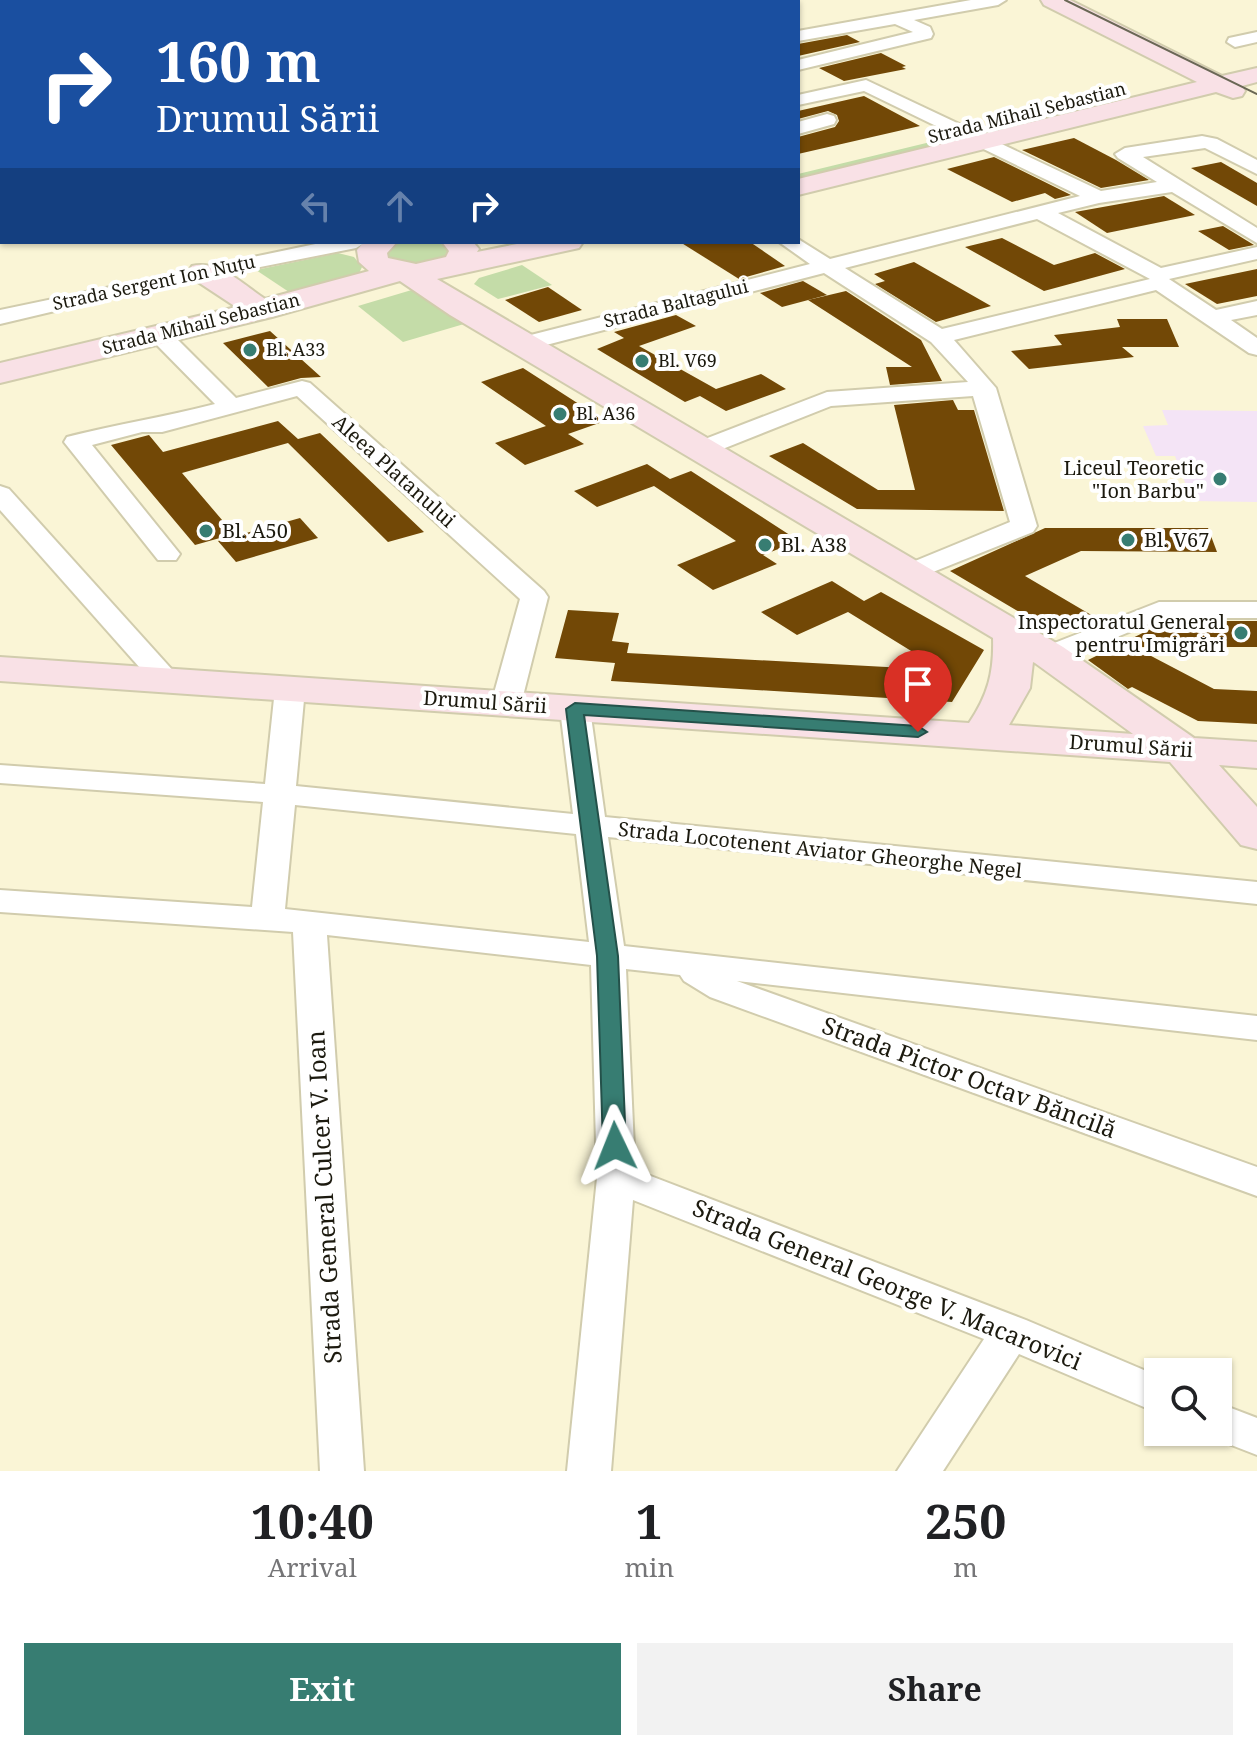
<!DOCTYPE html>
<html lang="en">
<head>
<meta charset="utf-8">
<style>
  :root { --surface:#fff; --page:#f2f2f2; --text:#202124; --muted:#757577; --accent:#377d72 }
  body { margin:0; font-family:"Noto Serif",serif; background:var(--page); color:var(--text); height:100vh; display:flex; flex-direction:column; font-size:30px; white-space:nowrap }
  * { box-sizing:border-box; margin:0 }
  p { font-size:26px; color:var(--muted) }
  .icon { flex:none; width:44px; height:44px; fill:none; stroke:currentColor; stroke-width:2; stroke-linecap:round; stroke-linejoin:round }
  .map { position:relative; height:1471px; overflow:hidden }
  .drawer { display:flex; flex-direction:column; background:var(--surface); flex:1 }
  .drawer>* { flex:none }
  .banner { position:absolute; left:0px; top:0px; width:800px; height:244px; box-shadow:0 2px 6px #0004; background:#1a4fa0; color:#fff; overflow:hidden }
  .buttons { position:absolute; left:1144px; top:1358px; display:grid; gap:16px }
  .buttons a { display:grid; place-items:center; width:88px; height:88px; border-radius:0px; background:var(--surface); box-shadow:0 2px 6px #0004; font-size:40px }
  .pin { position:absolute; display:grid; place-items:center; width:68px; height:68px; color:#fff; margin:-82px -34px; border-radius:50% 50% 50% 0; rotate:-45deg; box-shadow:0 0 8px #0007 }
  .pin .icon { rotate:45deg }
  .me { position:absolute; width:88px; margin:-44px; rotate:358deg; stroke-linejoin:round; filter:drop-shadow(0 0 6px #0008) }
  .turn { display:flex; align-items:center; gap:28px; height:168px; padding:0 24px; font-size:36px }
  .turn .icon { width:104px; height:104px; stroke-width:2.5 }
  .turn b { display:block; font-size:56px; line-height:68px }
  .lanes { display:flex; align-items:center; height:76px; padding:0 24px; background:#0003; justify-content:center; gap:40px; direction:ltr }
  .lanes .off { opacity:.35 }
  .eta { display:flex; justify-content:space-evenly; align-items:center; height:136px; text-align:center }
  .eta b { font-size:48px; font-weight:700; line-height:56px }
  .button { display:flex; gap:16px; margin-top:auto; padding:16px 24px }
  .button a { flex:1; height:92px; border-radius:0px; background:var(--accent); color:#fff; font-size:32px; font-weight:700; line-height:92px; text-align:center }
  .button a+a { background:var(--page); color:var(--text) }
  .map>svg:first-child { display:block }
  .education { fill:#f4e4f6 }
  .green { fill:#c4dca8 }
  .building { fill:#724806 }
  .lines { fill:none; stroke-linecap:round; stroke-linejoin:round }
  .street-casing { stroke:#d1ccad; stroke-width:4 }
  .secondary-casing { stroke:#d1ccad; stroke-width:4 }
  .street { fill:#fff; fill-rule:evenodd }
  .secondary { fill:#f9e1e6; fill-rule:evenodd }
  .tram { stroke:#6a6755; stroke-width:2 }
  .route { fill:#377d72; stroke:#24514a; stroke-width:2 }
  .poi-dot { fill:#377d72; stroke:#fff; stroke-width:3 }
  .labels { text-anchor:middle; stroke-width:8; stroke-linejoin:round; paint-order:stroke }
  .far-street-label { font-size:18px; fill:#1c1a0f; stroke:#fff }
  .far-poi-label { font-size:18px; fill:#1c1a0f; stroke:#fff; text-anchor:start }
  .poi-label { font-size:20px; fill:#1c1a0f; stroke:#fff; text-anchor:start }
  .street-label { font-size:20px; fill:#1c1a0f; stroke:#fff }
  .near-street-label { font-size:24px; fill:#1c1a0f; stroke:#fff }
</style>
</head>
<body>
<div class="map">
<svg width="1257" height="1471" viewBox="0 0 1257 1471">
  <rect width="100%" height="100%" fill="#faf5d6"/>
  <path class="education" d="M1162,410L1257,411V502L1192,501L1175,456H1156L1143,426L1168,425Z"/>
  <g class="green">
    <path d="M947,138L956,141L798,181V174Z"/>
    <path d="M401,242H438L451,250L447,259L420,267L386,259L385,250Z"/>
    <path d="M338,253L354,257L362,267L357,278L292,294L256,270Z"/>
    <path d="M522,265L552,285L498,299L474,284L479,278Z"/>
    <path d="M415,289L464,324L403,342L358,306Z"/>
  </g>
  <g class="building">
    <path d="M847,35L860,42L798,56V44Z"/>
    <path d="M881,53L906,66L902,67L906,69L844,81L819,68Z"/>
    <path d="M864,96L920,126L798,154V137L835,127L839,121L837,115L828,111L798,119V111Z"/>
    <path d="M1074,138L1116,160L1149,180L1101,188L1022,150Z"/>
    <path d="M994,157L1071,195L1055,199L1045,193L1012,202L947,169Z"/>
    <path d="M1221,162L1257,183V206L1191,168Z"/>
    <path d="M1164,196L1195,215L1107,233L1075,212Z"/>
    <path d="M1223,226L1254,245L1229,250L1198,231Z"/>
    <path d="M1002,238L1054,265L1095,253L1125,269L1044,291L965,247Z"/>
    <path d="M680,242H750L785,266L739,279Z"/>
    <path d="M914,262L991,306L936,322L875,284L885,281L874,274Z"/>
    <path d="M1257,269V296L1217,304L1185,284Z"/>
    <path d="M803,281L827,295L782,307L760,293Z"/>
    <path d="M548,287L582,310L539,322L505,300Z"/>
    <path d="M846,291L921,340L942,381L890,385L886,367H912L808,300Z"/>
    <path d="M676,315L696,326L639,346L716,389L761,374L786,389L726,411L700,396L685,402L597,349L624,338L614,332Z"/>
    <path d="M1117,319H1167L1179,347H1122L1134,357L1029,369L1011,351L1062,345L1054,335L1120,327Z"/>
    <path d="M270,331L321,377L301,378L268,387L223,343Z"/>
    <path d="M523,368L582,406L605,421L568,434L584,444L525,465L495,443L546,426L481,382Z"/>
    <path d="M953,400L958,410H974L1004,511L857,509L769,456L803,443L878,490H915L894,405Z"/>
    <path d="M278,421L298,439L320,433L424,532L388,542L288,443L182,473L234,534L195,545L111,445L149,435L163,452Z"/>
    <path d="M647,464L670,479L691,471L799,541L763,555L777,564L713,590L677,565L736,541L654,486L597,507L574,491Z"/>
    <path d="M300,518L318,538L236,562L218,541Z"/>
    <path d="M1045,528H1208L1217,552L1081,551L1025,576L1093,616L1053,632L950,571Z"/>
    <path d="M832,581L864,601L881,592L984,650L952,702L611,681L615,663L555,658L568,610L619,613L612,641L629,643L627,653L942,670L848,612L797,635L761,612Z"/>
    <path d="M1167,621H1257V647H1134L1214,689L1257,691V724L1198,721L1132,687L1128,689L1088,660Z"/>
  </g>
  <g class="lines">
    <defs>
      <g id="street">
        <path d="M19,0H41L18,2Z"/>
        <path d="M116,0H140L139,2Z"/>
        <path d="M253,0H272L273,2H254Z"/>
        <path d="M971,0H1006L998,5L914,20L930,27L933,34L931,38L798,70V60L913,32L895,24L798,41V31Z"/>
        <rect x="0" y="4" width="2" height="10"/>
        <path d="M1257,32V42L1235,47L1227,42L1229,38Z"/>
        <path d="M866,80L1101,191L1157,182L1118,158L1115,154L1125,148L1202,136L1217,139L1257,160V174L1205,148L1143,157L1257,228V243L1172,192L1099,203L1058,213L1161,268L1257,247V259L1169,279L1216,310L1257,301V315L1231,320L1257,338V355L1249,353L1156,290L954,340L996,388L1037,526L1033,532L908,582L898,580L895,574L898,568L1010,522L973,396L831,406L710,454H692L689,449L692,444L827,392L968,382L931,342L824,273L523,351L515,349L512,344L515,339L810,264L779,242H798V239L830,259L1080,196L864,91L798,105V95ZM1037,219L1150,279L942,329L845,268Z"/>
        <path d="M827,114L834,116L836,120L834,124L798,134V122Z"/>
        <path d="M325,242H366L356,248L135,292L0,324V310Z"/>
        <path d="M159,327L167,329L236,398L302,381L310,383L544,591L548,597L521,704L516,710L506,713L496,710L491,704L520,599L297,396L162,432H142L92,445L180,554L176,560H158L64,442L67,437C117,424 166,417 215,404L151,339L148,334Z"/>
        <path d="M0,486L9,489L176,674L180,680L176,686L166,689L156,686L0,510Z"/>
        <path d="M1159,602H1257V618H1163L1059,661L1049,664L1039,661L1035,655L1039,649Z"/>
        <path d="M290,680L300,683L305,689L296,786L573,814L560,709L565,703L575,700L585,703L590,709L605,817L1257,882V904L608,837L624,946L1257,1016V1040L737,981L1257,1167V1196L710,997L684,981L680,975L626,969L635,1170L1026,1320L1158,1376V1413L1019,1354L943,1471H897L984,1339L633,1200L611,1471H567L597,1178L591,965L327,935L364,1471H320L293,932L0,912V890L252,907L263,802L0,783V765L265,784L275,689L280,683ZM295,805L576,834L589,942L285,909Z"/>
        <path d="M1218,1403L1257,1418V1455L1203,1434L1218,1432Z"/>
      </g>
      <g id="secondary">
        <path d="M1041,0H1070L1222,76L1257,68V82L1242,86L1245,91L1242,96L1233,98L1216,92L798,195V179L1197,82L1044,5Z"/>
        <path d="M364,242H397L387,253L388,258L416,264L446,257L449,251L442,242H473L479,249L477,252L527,242H583L579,248L437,279L1063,647L1194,738L1257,742V768L1219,765L1257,807V849L1241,845L1170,762L0,681V657L969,723C988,695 994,672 993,638L450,315L400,281L272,317L0,383V363L236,307L192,278L188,272L192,266C218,259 245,286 265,299L369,271L359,262L357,250ZM1033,662L1035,663L1133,734L1009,725L1030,688Z"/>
      </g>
    </defs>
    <use href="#street" class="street-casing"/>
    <use href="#secondary" class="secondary-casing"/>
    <use href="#street" class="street"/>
    <use href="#secondary" class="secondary"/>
    <g class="tram">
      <path d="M1065,0L1257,94"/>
      <path d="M257,2L265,0"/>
    </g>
  </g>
  <path class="route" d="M575,703L918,726L927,732L918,737L584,715L618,956L626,1146L623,1152L615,1155L607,1152L603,1146L597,956L566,709Z"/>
  <g class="poi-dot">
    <circle cx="250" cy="350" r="8"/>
    <circle cx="642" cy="361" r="8"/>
    <circle cx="560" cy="414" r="8"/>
    <circle cx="1220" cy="479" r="8"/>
    <circle cx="206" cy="531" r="8"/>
    <circle cx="1128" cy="540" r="8"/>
    <circle cx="765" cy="545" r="8"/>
    <circle cx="1241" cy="633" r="8"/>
  </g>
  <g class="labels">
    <g class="far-street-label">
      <text transform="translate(1027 113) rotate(-14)" y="6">Strada Mihail Sebastian</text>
      <text transform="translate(154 283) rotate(-12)" y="6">Strada Sergent Ion Nuțu</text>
      <text transform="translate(676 304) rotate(-14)" y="6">Strada Baltagului</text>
      <text transform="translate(201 324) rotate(-14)" y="6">Strada Mihail Sebastian</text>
    </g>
    <g class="far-poi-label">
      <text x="266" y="356">Bl. A33</text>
      <text x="658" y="367">Bl. V69</text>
      <text x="576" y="420">Bl. A36</text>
    </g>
    <g class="poi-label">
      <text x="1204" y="475" text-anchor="end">Liceul Teoretic<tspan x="1204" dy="23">"Ion Barbu"</tspan></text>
      <text x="222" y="538">Bl. A50</text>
      <text x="1144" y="547">Bl. V67</text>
      <text x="781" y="552">Bl. A38</text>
      <text x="1225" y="629" text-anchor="end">Inspectoratul General<tspan x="1225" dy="23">pentru Imigrări</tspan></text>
    </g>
    <g class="street-label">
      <text transform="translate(394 471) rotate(42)" y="7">Aleea Platanului</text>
      <text transform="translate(485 702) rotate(4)" y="7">Drumul Sării</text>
      <text transform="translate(1131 746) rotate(4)" y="7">Drumul Sării</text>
      <text transform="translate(820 850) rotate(6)" y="7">Strada Locotenent Aviator Gheorghe Negel</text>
    </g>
    <g class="near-street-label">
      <text transform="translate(969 1078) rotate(20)" y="8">Strada Pictor Octav Băncilă</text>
      <text transform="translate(325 1197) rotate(-93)" y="8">Strada General Culcer V. Ioan</text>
      <text transform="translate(887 1285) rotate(22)" y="8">Strada General George V. Macarovici</text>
    </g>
  </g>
</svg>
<div class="buttons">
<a><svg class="icon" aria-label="search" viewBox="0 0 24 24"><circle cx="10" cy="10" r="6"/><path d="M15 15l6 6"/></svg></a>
</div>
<div class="pin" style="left:918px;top:732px;background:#d93025"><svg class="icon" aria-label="arrive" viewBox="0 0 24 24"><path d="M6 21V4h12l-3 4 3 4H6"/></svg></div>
<svg class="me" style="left:615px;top:1146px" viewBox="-20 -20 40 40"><path d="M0-17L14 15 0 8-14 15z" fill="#377d72" stroke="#fff" stroke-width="4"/></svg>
<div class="banner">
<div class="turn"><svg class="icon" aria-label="right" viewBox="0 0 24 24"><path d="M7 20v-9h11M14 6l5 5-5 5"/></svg><div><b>160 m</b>Drumul Sării</div></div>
<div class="lanes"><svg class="icon off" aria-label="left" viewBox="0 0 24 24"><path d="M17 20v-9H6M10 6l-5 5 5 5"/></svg><svg class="icon off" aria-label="ahead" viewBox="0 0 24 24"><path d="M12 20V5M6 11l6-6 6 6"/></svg><svg class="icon" aria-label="right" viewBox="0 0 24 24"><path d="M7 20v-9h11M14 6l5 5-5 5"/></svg></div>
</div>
</div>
<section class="drawer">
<div class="eta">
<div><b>10:40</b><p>Arrival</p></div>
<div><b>1</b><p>min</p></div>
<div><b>250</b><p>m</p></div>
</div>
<div class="button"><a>Exit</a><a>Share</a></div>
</section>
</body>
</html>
